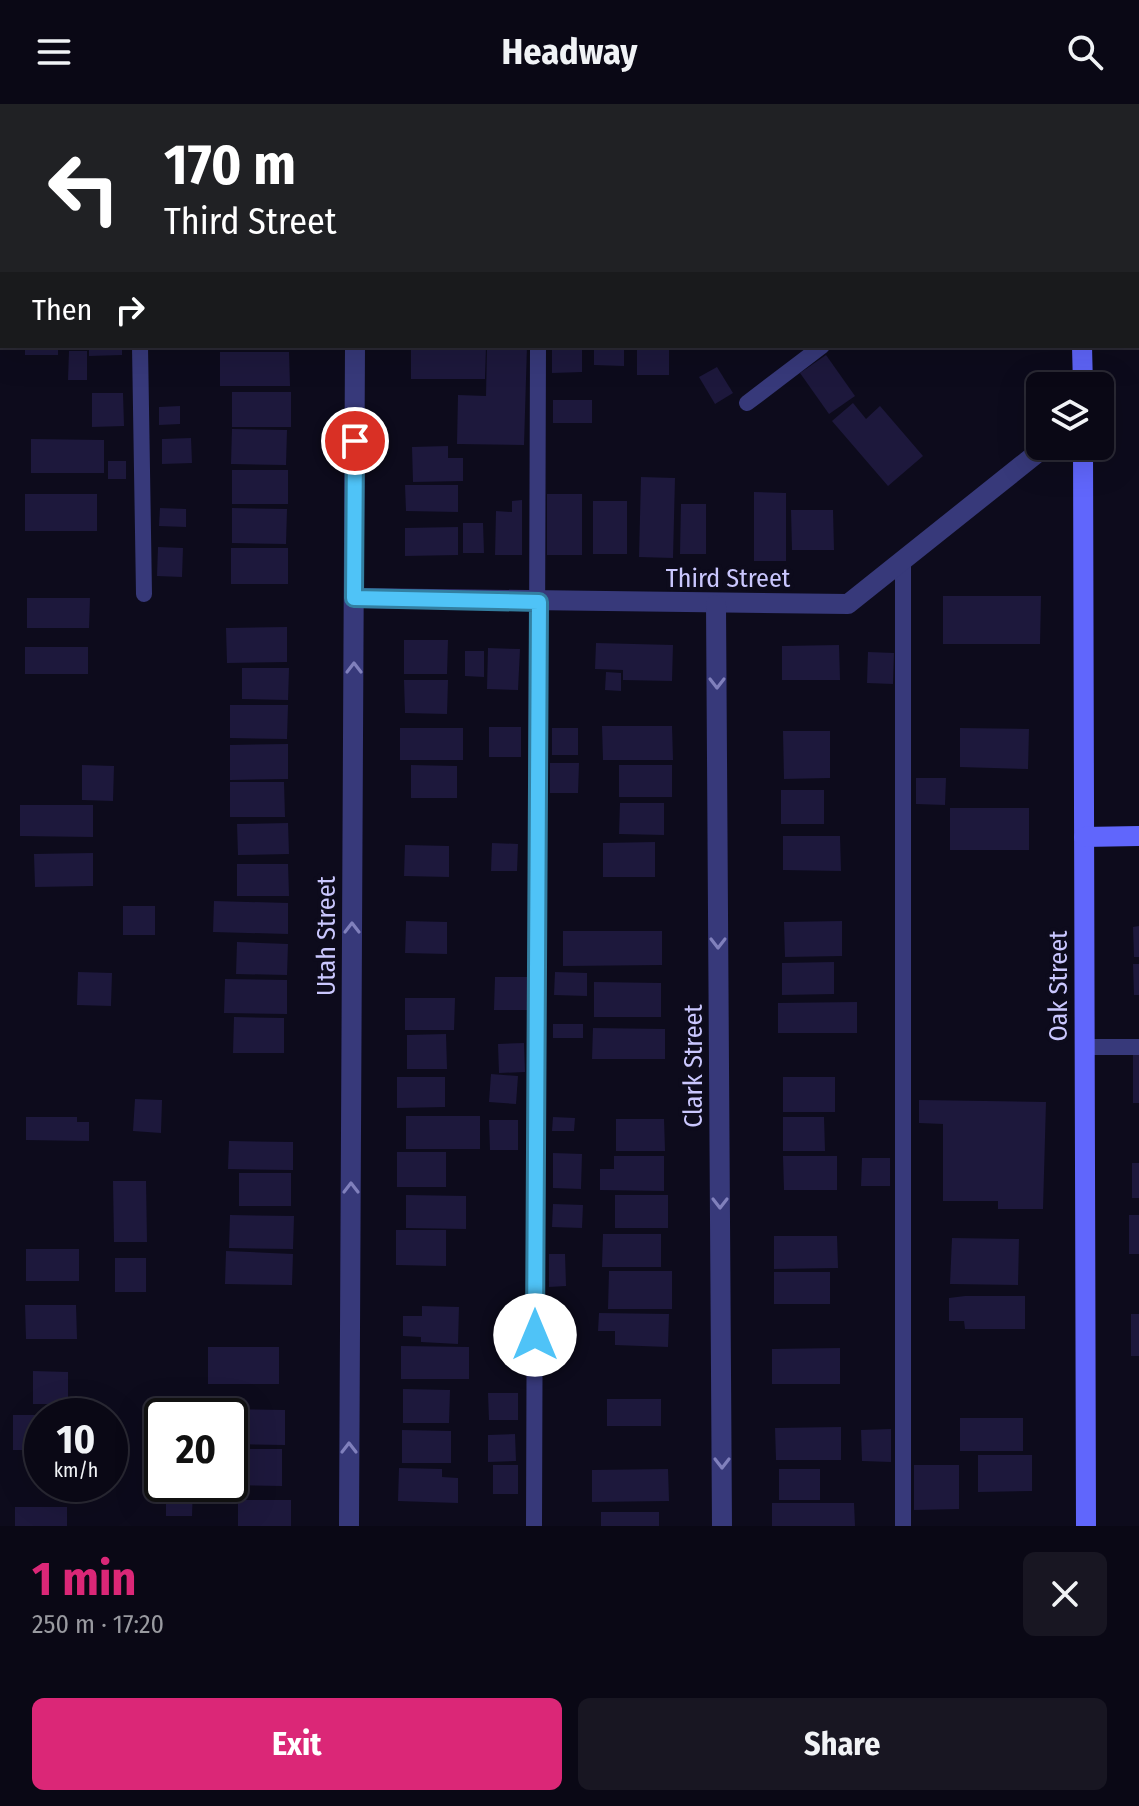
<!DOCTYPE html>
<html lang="en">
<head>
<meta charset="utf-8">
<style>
  :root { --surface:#0a0815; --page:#181622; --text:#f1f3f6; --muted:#999aa0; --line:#2a2934; --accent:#db2777 }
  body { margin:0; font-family:"Fira Sans Condensed",sans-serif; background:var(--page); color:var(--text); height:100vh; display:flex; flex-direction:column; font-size:30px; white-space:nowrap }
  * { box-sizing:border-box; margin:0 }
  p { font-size:26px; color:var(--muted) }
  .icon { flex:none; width:44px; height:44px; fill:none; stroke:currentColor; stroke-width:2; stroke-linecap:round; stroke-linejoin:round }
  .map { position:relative; height:1422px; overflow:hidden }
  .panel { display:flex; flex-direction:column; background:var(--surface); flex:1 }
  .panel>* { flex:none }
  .hud { position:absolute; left:0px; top:0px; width:1140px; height:244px; box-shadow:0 8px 32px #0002,0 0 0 2px var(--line); background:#202124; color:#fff; overflow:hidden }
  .controls { position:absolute; left:1026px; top:268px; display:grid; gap:16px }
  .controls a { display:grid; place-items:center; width:88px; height:88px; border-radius:12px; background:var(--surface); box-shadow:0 8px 32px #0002,0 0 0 2px var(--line); font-size:40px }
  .speed { position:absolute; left:24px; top:1294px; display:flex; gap:16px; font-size:40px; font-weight:700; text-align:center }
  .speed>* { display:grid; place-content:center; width:104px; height:104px; border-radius:50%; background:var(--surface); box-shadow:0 8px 32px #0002,0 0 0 2px var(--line); line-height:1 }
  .speed small { font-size:20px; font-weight:400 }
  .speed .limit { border:4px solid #111; border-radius:12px; background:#fff; color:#111 }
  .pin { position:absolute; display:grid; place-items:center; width:68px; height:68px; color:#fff; margin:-34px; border:4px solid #fff; border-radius:50%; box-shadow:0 2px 8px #0007 }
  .me { position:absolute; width:88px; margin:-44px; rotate:0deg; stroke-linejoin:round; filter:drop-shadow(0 0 6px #0008) }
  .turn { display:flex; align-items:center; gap:28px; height:168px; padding:0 32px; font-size:36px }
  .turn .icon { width:104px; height:104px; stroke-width:2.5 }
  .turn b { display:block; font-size:56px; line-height:68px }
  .then { display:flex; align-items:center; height:76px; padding:0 32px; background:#0003; gap:16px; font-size:30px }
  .round { display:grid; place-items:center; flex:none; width:84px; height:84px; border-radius:12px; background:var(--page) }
  .head { display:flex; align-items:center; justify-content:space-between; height:136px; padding:0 32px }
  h1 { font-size:48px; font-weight:700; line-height:60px; color:var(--accent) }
  .cta { display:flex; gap:16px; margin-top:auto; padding:16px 32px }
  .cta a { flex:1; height:92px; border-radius:12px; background:var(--accent); color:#fff; font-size:32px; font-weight:700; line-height:92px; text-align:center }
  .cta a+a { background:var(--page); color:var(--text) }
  header { display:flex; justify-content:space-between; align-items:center; height:104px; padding:0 32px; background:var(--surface); font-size:36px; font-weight:700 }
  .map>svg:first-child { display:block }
  .green { fill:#0f2523 }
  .building { fill:#1d183c }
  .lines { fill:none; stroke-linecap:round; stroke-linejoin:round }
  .lane { stroke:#37397a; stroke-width:16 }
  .street { stroke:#37397a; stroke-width:20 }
  .secondary { stroke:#6066fc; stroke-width:20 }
  .oneway { stroke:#8080bc }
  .route-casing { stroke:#337fa1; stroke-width:20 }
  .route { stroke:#4fc3f7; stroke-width:14 }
  .labels { text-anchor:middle; stroke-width:8; stroke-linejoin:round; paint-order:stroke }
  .street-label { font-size:26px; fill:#cac7fe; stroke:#0d0b1c }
</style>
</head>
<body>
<header><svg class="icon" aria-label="menu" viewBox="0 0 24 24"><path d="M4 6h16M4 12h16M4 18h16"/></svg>Headway<svg class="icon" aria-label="search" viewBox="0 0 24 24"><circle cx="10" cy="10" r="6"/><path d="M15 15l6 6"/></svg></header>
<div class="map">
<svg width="1139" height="1422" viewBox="0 0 1139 1422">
  <rect width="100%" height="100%" fill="#0d0b1c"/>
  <path class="green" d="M0,0H188L2,2L0,133Z"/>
  <g class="building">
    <rect x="25" y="242" width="33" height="9"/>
    <path d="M89,242H122V251L89,252Z"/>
    <path d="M411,242H486L485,275H411Z"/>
    <path d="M487,242H527L524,341L457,340L458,291L486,292Z"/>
    <path d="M552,242H582V268L552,269Z"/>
    <path d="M594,242H624V262L594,261Z"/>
    <rect x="637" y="242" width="32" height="29"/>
    <path d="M69,247H87V276H68Z"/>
    <path d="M220,248H289L290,282H220Z"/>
    <path d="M826,251L855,292L829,310L800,269Z"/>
    <path d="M717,263L733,289L715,300L699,273Z"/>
    <rect x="232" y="288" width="59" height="35"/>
    <path d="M92,289H123L124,322L92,323Z"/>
    <rect x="553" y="296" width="39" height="23"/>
    <path d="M853,299L866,315L880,302L923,352L888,382L832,317Z"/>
    <path d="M180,302V320L159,321V303Z"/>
    <path d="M232,325L287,326L286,361L231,360Z"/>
    <path d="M191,334L192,359L162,360V335Z"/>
    <path d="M31,335L104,336V369H31Z"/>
    <path d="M448,342V354H463V377L413,378L412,343Z"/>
    <rect x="108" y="357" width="18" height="18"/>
    <rect x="232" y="366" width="56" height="34"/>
    <path d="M641,373L675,374L673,454L639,453Z"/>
    <path d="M405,381H458V408L406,407Z"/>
    <path d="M754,388L786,389V457H754Z"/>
    <rect x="25" y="390" width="72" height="37"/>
    <rect x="547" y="390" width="35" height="61"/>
    <path d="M522,396V451H495L496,407L512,408V397Z"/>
    <rect x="593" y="397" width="34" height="53"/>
    <path d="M681,400H706V450H680Z"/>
    <path d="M160,404L186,405V423L159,422Z"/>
    <path d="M232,404L287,405L286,440L232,439Z"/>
    <path d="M791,406H833L834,446H792Z"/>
    <path d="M463,419H483L484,449H463Z"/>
    <path d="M458,423V451L405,452V424Z"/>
    <path d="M158,443L183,444L182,473L157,472Z"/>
    <rect x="231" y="444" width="57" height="36"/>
    <path d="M943,492H1041L1040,540H943Z"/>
    <path d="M27,494H90L89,524H27Z"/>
    <path d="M287,523V558L227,559L226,524Z"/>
    <path d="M404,536H448L447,570H404Z"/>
    <path d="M596,539L673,541L672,577L623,576V566L595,565Z"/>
    <path d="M839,541L840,576H782V542Z"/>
    <rect x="25" y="543" width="63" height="27"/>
    <path d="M488,544L520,545L518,586L487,585Z"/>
    <path d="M465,547H484V573L465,572Z"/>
    <path d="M868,548L894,549L893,580L867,579Z"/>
    <path d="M242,564H289L288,596L242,595Z"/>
    <path d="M606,568L621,569V587L605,586Z"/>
    <path d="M404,576H448L447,610L405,609Z"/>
    <path d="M230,601H288L287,635L230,634Z"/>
    <path d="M602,622H672L673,656H603Z"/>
    <rect x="489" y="623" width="32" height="30"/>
    <rect x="400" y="624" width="63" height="32"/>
    <rect x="552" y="624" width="26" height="27"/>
    <path d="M960,624L1029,625L1028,665L960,663Z"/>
    <path d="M783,627H830V674L784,675Z"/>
    <path d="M288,640V675L230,676V641Z"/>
    <path d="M550,659H579L578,689H550Z"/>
    <path d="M82,661L114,662L113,697L82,696Z"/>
    <path d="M411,661L457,662V694H411Z"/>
    <rect x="619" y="661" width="53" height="32"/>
    <path d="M916,674H946L945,701L916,700Z"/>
    <path d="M230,678H284L285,713H230Z"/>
    <rect x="781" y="686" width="43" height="34"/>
    <path d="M620,699H664V731L619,730Z"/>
    <path d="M20,701H93V733L20,732Z"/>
    <rect x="950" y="704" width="79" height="42"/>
    <path d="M288,719L289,750L238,751L237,720Z"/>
    <path d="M783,732H840L841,767L783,766Z"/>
    <path d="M655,738V773H603V739Z"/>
    <path d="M492,739L518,740L517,767H491Z"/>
    <path d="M405,741L449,742V773L404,772Z"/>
    <path d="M93,749V782L35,783L34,750Z"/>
    <path d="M237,760H288L289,792H237Z"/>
    <path d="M214,797L288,799V830L213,828Z"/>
    <rect x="123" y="802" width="32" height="29"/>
    <path d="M406,817L447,818V850L405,849Z"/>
    <path d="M842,817V852L785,853L784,818Z"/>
    <path d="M1139,822V853H1134L1133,823Z"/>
    <path d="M563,827H662V861L563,862Z"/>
    <path d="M237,838L288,840L287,871L236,870Z"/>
    <path d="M834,858V890L782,891V859Z"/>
    <path d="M1133,860H1139V891H1134Z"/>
    <path d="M78,868L112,869L111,902L77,901Z"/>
    <path d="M555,868L587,869V892L554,891Z"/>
    <path d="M495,873H528V906H494Z"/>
    <path d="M225,875L287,876V910L224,909Z"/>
    <path d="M594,878L661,879V913H594Z"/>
    <path d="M405,894H455L454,926H405Z"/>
    <path d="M857,898V929H778V899Z"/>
    <path d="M234,913L284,914V949H233Z"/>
    <rect x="553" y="920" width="30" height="14"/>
    <path d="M593,924L665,925V955H592Z"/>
    <path d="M446,930L447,965H407V931Z"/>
    <path d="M524,939L525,968L499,969L498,940Z"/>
    <rect x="1133" y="951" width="6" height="48"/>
    <path d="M491,970L518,972L516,1000L489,998Z"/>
    <path d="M397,973H445V1003L397,1004Z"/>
    <rect x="783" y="973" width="52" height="35"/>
    <path d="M135,995L162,996L161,1029L133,1027Z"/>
    <path d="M919,996L1046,998L1043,1105H998V1097H943V1020L919,1019Z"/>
    <rect x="406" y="1012" width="74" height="33"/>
    <path d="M26,1013H77V1018H89V1037L26,1036Z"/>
    <path d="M553,1013L575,1014L574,1027H552Z"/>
    <path d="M783,1013H824L825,1047H783Z"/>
    <path d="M616,1015H664L665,1047H616Z"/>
    <path d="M489,1016H518V1046H490Z"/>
    <path d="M229,1037L293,1038V1066L228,1065Z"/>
    <rect x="397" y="1048" width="49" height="35"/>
    <path d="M553,1049L582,1050L581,1085L553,1084Z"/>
    <path d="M614,1052H664V1087L600,1086V1065H614Z"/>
    <path d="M783,1052H837V1086H784Z"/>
    <path d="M862,1054H890V1082H861Z"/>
    <rect x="1132" y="1059" width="7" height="35"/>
    <rect x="239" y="1069" width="52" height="33"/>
    <path d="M113,1077H146L147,1138H114Z"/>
    <path d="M406,1091L466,1092V1125L406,1124Z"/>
    <rect x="615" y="1091" width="53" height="33"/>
    <path d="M553,1100L583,1101L582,1124L552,1123Z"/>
    <path d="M230,1111L294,1112L293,1145L229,1144Z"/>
    <rect x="1129" y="1111" width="10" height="39"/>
    <path d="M396,1126H446V1162L396,1161Z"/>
    <path d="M603,1130H661V1163H602Z"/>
    <path d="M774,1132H837L838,1164L774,1165Z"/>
    <path d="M952,1134L1019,1135L1018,1181L950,1180Z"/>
    <rect x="26" y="1145" width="53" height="32"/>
    <path d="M226,1147L293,1150L292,1181L225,1180Z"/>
    <path d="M549,1150H565L566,1182L549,1183Z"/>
    <rect x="115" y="1154" width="31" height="34"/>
    <path d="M609,1167H672V1205H608Z"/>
    <rect x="774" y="1168" width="56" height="32"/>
    <path d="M965,1192H1025V1225H965L964,1217H949V1194Z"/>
    <path d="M25,1201H76L77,1235H26Z"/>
    <path d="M422,1202L459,1203L458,1240L421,1238V1233L403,1232V1212H422Z"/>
    <path d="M599,1209L669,1210L668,1243L615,1241V1227H598Z"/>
    <rect x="1131" y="1210" width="8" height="42"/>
    <path d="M401,1242L469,1243V1275H401Z"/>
    <rect x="208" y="1243" width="71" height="37"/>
    <path d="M840,1244V1280H772V1245Z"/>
    <path d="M33,1267L68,1268V1300H33Z"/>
    <path d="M403,1285L450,1286L449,1319H403Z"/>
    <path d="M488,1289H518V1316H489Z"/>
    <rect x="607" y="1295" width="54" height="27"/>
    <path d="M226,1305L285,1306V1341L230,1340V1312H226Z"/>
    <rect x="13" y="1311" width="29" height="35"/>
    <rect x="960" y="1314" width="63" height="33"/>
    <path d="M841,1323V1356H776L775,1324Z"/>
    <path d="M891,1325V1358L862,1357L861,1326Z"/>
    <path d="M402,1326L451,1327V1359H402Z"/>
    <path d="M515,1330L516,1357L488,1358V1331Z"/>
    <path d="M230,1345H282V1382L230,1381Z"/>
    <path d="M978,1351H1032V1387L978,1388Z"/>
    <rect x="493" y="1361" width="25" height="29"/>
    <path d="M914,1361H959V1405L914,1406Z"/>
    <path d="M399,1364L442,1365V1373L458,1374V1399L398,1397Z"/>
    <path d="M668,1365L669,1397L592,1398V1366Z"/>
    <rect x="779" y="1365" width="41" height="31"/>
    <path d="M166,1384H193L192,1412H166Z"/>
    <rect x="238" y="1396" width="53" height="26"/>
    <path d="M772,1399H854L855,1422H772Z"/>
    <rect x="15" y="1403" width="52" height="19"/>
    <rect x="601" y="1408" width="58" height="14"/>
  </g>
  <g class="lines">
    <g class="lane">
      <path d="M904,2V0"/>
      <path d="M140,242L144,490"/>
      <path d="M747,299L822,242"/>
      <path d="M1084,943H1139"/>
      <path d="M534,1422L538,242"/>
      <path d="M903,1422V456"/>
    </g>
    <g class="street">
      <path d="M354,0V2"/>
      <path d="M840,2L842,0"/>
      <path d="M354,494L848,500L1046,342"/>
      <path d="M716,501L722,1422"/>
      <path d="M349,1422L355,242"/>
    </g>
    <g class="secondary">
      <path d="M1082,0V2"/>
      <path d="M203,2L206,0"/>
      <path d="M0,156L2,155"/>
      <path d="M1082,242L1083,282"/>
      <path d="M1083,342L1086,1422"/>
      <path d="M1084,733L1139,732"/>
    </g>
  </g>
  <defs><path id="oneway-chevron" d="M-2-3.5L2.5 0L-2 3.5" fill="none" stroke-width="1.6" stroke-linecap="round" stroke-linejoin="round" transform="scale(2)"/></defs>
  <g class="oneway">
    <use href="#oneway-chevron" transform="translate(354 564) rotate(-90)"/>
    <use href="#oneway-chevron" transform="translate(717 579) rotate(90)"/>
    <use href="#oneway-chevron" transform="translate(352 824) rotate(-90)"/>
    <use href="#oneway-chevron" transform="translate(718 839) rotate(90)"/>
    <use href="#oneway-chevron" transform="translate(351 1084) rotate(-90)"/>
    <use href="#oneway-chevron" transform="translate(720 1099) rotate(90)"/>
    <use href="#oneway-chevron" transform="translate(349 1344) rotate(-90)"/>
    <use href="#oneway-chevron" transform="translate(722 1359) rotate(90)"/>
  </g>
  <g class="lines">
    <defs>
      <path id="route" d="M355,337L354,494L539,498L535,1231"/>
    </defs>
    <use href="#route" class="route-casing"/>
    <use href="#route" class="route"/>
  </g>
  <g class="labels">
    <g class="street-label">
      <text x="728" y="483">Third Street</text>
      <text transform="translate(326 832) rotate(-90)" y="9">Utah Street</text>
      <text transform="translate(1058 882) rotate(-90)" y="9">Oak Street</text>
      <text transform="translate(693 962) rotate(-90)" y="9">Clark Street</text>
    </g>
  </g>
</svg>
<div class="controls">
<a><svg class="icon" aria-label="layers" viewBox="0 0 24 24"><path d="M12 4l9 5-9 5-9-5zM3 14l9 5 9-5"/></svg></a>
</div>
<div class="speed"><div>10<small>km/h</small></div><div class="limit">20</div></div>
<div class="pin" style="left:355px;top:337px;background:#d93025"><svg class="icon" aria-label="arrive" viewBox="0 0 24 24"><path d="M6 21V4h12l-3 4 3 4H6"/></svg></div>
<svg class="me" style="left:535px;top:1231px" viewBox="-20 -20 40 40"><circle r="19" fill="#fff"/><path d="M0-13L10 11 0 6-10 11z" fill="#4fc3f7"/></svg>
<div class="hud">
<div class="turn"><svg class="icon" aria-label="left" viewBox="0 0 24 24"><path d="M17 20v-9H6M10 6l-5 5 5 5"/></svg><div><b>170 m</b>Third Street</div></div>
<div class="then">Then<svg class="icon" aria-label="right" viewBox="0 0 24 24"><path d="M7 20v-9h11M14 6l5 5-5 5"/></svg></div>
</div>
</div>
<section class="panel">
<div class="head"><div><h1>1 min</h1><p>250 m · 17:20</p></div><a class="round"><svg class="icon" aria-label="close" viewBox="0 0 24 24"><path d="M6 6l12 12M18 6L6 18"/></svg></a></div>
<div class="cta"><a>Exit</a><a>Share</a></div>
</section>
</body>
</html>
